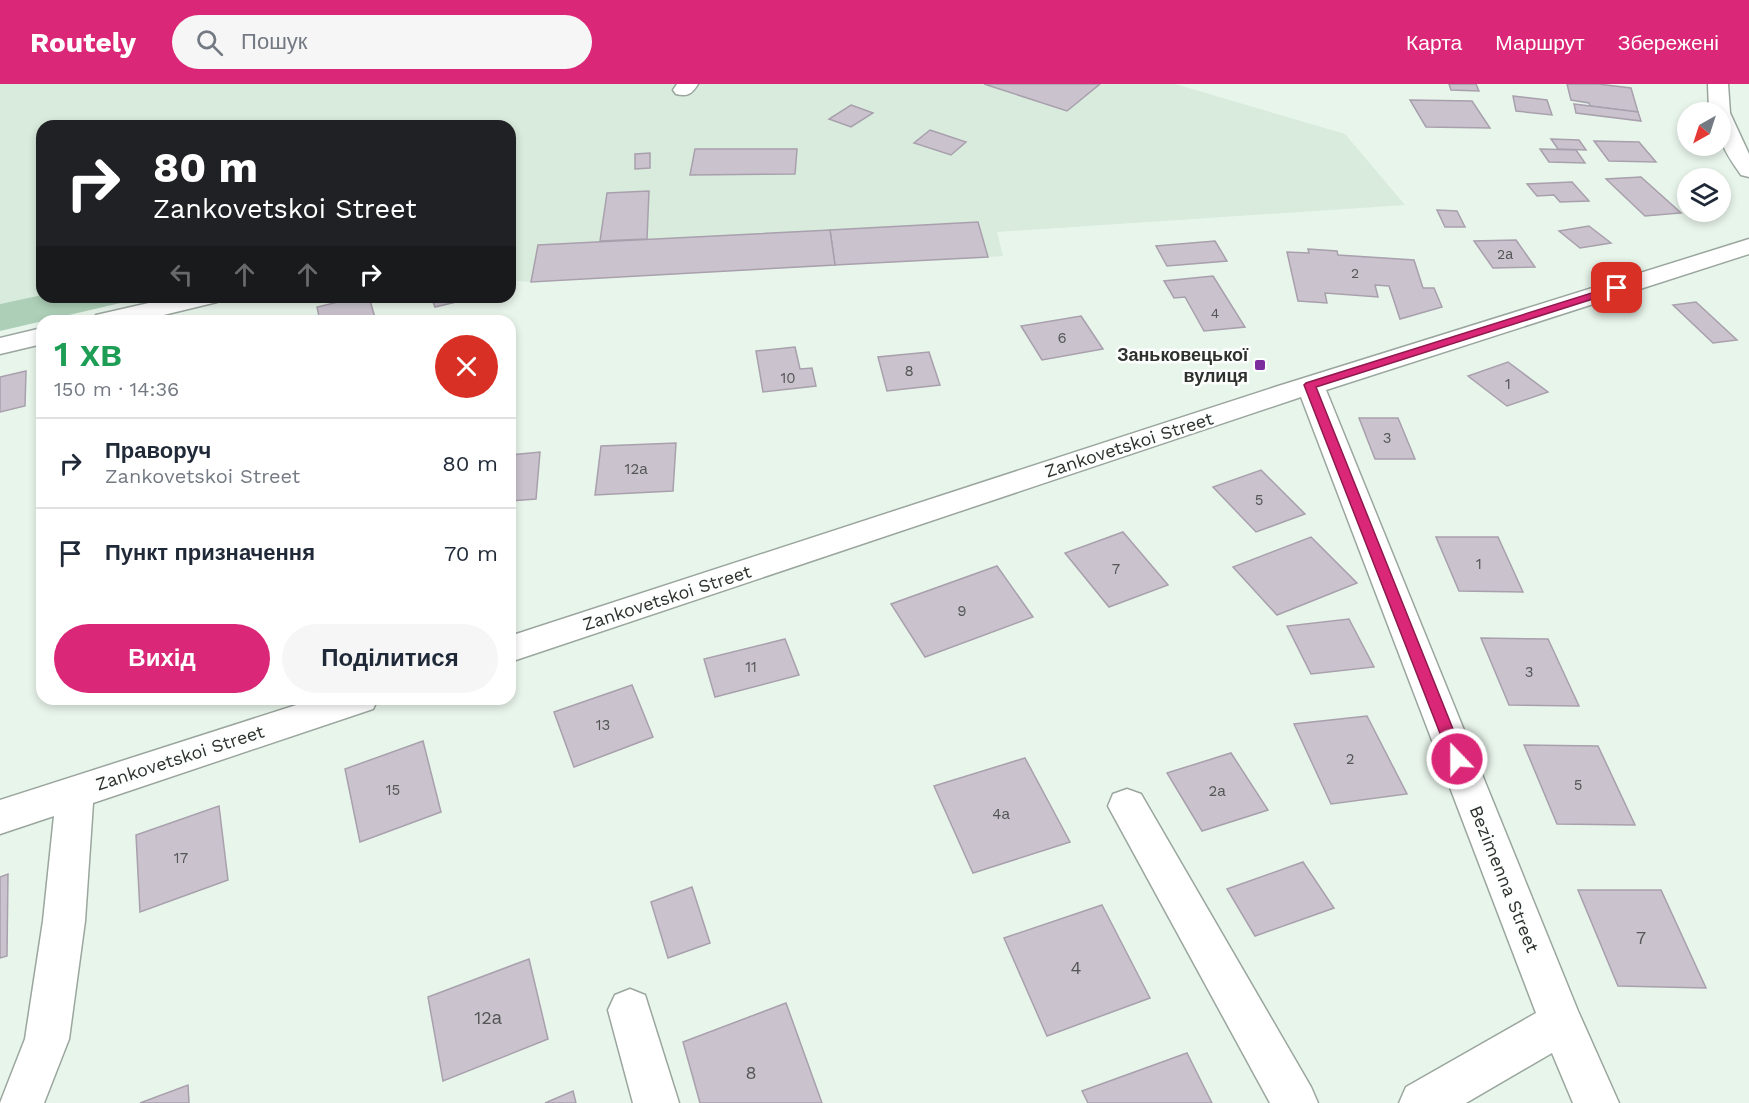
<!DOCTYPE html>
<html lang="uk">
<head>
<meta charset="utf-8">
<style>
  :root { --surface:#fff; --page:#f6f6f7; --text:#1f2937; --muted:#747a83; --line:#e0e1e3; --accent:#db2777 }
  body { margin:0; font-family:"Work Sans",sans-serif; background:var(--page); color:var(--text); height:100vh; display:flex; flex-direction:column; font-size:22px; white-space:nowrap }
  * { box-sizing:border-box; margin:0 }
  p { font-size:20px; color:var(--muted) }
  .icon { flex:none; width:33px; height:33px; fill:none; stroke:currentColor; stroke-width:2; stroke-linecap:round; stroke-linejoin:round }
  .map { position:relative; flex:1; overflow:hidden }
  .drawer { position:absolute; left:36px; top:231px; width:480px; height:390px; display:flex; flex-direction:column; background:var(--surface); border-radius:18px; box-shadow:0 3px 9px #0003 }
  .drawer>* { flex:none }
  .top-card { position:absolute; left:36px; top:36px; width:480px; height:183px; border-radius:18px; box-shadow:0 3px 9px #0003; background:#202124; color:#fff; overflow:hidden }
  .needle { width:39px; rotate:219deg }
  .tools { position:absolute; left:1677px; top:18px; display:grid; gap:12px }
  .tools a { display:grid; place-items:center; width:54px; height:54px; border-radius:50%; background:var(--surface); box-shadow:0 3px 9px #0003; font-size:30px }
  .pin { position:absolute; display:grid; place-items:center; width:51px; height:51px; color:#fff; margin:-26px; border-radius:12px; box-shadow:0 3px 9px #0006 }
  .me { position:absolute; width:66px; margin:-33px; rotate:338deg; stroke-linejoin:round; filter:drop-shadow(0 0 4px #0008) }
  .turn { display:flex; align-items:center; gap:21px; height:126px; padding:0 18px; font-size:27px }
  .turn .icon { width:78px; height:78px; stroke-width:2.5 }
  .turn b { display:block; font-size:42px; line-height:51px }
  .lanes { display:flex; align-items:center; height:57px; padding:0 18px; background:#0003; justify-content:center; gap:30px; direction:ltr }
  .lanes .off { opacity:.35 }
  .round { display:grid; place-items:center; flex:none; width:63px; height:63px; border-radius:32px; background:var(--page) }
  .summary { display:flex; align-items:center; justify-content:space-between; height:102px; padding:0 18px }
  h1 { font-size:36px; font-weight:600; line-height:45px; color:#1e9e55 }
  .cta { display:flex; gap:12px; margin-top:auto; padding:12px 18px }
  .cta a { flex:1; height:69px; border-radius:36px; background:var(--accent); color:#fff; font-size:24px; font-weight:600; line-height:69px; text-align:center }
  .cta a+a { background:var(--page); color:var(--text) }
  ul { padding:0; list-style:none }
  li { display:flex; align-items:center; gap:18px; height:90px; padding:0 18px; border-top:2px solid var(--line) }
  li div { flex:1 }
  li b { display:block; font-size:22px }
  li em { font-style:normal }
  header { display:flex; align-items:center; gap:36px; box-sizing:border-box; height:84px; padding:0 30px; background:var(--accent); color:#fff }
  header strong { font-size:28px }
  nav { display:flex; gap:33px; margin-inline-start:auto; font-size:21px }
  .search { width:420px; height:54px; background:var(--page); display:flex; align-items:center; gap:15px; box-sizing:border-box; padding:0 21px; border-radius:33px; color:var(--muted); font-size:22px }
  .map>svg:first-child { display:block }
  .built { fill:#d8ebdc }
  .green { fill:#adcfb7 }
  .building { fill:#cac3ce; stroke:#a8a0ac; stroke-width:1.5 }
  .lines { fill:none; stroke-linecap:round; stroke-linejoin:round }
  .minor-casing { stroke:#9aa69e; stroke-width:3 }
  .minor { fill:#fff; fill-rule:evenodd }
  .route { fill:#db2777; stroke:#8e194d; stroke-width:1.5 }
  .poi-dot { fill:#7b2c9d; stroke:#fcfffd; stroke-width:2 }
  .labels { text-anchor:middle; stroke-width:5; stroke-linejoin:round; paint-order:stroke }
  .far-number-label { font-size:14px; fill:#545656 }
  .number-label { font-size:15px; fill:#545656 }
  .poi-label { font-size:18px; font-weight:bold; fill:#2d322e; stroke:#fcfffd; text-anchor:end }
  .street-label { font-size:18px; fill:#2d322e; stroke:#fcfffd }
  .near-number-label { font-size:18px; fill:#545656 }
</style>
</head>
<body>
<header>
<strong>Routely</strong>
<div class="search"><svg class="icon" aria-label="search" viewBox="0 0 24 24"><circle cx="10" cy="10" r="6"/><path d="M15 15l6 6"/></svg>Пошук</div>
<nav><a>Карта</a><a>Маршрут</a><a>Збережені</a></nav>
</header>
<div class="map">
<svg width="1749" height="1019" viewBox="0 0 1749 1019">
  <rect width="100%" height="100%" fill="#e8f5eb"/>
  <path class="built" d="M0,0H1175L1345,50L1405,121L997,148L1003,172L988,173L531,198L510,196V42H42V211L0,220Z"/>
  <path class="green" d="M42,211V213H128L129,217L0,247V220Z"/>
  <g class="building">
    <path d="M984,0H1100L1067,27Z"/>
    <path d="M1449,0H1476L1479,7L1451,6Z"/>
    <path d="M1567,0H1598L1631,4L1638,28L1590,22L1589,19L1571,16Z"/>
    <path d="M1513,12L1547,16L1552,31L1516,27Z"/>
    <path d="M1410,16L1472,17L1490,44L1426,43Z"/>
    <path d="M1574,20L1638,28L1641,37L1576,29Z"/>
    <path d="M851,21L873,29L851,43L829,35Z"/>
    <path d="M930,46L966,58L951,71L914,59Z"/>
    <path d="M1551,55L1579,56L1586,66L1558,65Z"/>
    <path d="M1594,57L1639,58L1656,78L1609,77Z"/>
    <path d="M695,65H797L795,90L690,91Z"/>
    <path d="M1540,65L1576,66L1585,79L1549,78Z"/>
    <path d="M650,69V84L635,85V70Z"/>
    <path d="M1641,93L1681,129L1645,132L1606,95Z"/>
    <path d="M1572,98L1589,117L1560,118L1554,111L1537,112L1527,100Z"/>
    <path d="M649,107L647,155L600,157L607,109Z"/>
    <path d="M1437,126L1457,127L1465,143H1445Z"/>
    <path d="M978,138L988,173L835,181L830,146Z"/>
    <path d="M1589,142L1611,159L1580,164L1559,147Z"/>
    <path d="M830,146L835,181L531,198L538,161Z"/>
    <path d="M1516,156L1535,183L1493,184L1474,157Z"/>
    <path d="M1215,157L1227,177L1167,182L1156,162Z"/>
    <path d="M1308,165L1337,167L1338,171L1414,176L1423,204H1434L1442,223L1400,235L1389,202L1375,201L1378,213L1325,209L1327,219L1298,217L1287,168L1309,169Z"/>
    <path d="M1213,192L1245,243L1204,247L1185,213L1174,214L1164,197Z"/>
    <path d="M359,213H369L376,237H320L317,223Z"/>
    <path d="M431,213H477L435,223Z"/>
    <path d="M1696,218L1737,256L1713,259L1673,221Z"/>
    <path d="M1081,232L1103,265L1042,276L1021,242Z"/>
    <path d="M795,263L800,285L812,284L816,302L763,308L756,267Z"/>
    <path d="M929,268L940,301L887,307L878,273Z"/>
    <path d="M1508,278L1548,308L1507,322L1468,292Z"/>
    <path d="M26,287L25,322L0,328V293Z"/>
    <path d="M1359,334H1398L1415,375H1375Z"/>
    <path d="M676,359L673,407L595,411L601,362Z"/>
    <path d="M540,368L536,415L510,417V371Z"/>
    <path d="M1261,386L1305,430L1256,448L1213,403Z"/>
    <path d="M1123,448L1168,501L1109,523L1065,469Z"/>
    <path d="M1311,453L1357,499L1277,531L1233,483Z"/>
    <path d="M1436,453H1498L1523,508L1459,507Z"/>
    <path d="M997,482L1033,533L925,573L891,520Z"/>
    <path d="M1349,535L1374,583L1311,590L1287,542Z"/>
    <path d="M1481,554L1548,555L1579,622L1509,621Z"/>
    <path d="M785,555L799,591L715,613L704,575Z"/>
    <path d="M632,601L653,653L574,683L554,628Z"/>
    <path d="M1367,632L1407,710L1331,720L1294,640Z"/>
    <path d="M423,657L441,728L360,758L345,685Z"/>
    <path d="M1524,661L1598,662L1635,741L1557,740Z"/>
    <path d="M1231,669L1268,726L1202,747L1167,689Z"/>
    <path d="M1025,674L1070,758L973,789L934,702Z"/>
    <path d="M219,722L228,796L140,828L136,751Z"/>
    <path d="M1303,778L1334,824L1255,852L1227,805Z"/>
    <path d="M8,790L7,872L0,874V793Z"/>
    <path d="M692,803L710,859L668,874L651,818Z"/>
    <path d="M1578,806H1661L1706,904L1618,902Z"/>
    <path d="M1102,821L1150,914L1047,952L1004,854Z"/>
    <path d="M529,875L548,955L443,997L428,913Z"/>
    <path d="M786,919L822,1019H700L683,958Z"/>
    <path d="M1187,969L1212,1019H1088L1082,1007Z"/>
    <path d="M188,1001L189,1019H140Z"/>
    <path d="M573,1007L576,1019H545Z"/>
  </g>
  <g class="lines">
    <defs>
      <g id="minor">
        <path d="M677,0H698C692,10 687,13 676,10L673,6Z"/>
        <path d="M1708,0H1728L1730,29L1749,70V93L1741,91C1722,63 1720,62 1720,28H1709Z"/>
        <path d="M1749,155V170L1326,306L1578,927L1619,1019H1573L1552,969L1466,1019H1399L1406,1003L1536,929L1301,313L510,578V552L1275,303Z"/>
        <path d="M175,213H221L217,218L139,237H92L96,231Z"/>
        <path d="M42,244V260L0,270V254Z"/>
        <path d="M315,615H378L373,625L93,719L85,837L69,955L44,1019H0L25,955L43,837L54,732L0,750V716Z"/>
        <path d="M1127,705L1141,710L1311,1003L1318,1019H1270L1108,722L1113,710Z"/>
        <path d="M630,905L645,911L679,1019H633L608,926L615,911Z"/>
      </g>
    </defs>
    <use href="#minor" class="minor-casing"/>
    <use href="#minor" class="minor"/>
  </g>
  <path class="route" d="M1617,201L1623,204L1621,206L1316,303L1465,675L1463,680L1457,682L1452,680L1450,675L1304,301L1306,299Z"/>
  <rect class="poi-dot" x="1254" y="275" width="12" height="12" rx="3"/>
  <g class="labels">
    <g class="far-number-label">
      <text x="1505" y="175">2а</text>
      <text x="1355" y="194">2</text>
      <text x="1215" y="234">4</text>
    </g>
    <g class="number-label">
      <text x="1062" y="259">6</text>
      <text x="909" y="292">8</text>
      <text x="788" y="299">10</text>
      <text x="1508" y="305">1</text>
      <text x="1387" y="359">3</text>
      <text x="636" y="390">12а</text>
      <text x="1259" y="421">5</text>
      <text x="1479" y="485">1</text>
      <text x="1116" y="490">7</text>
      <text x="962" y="532">9</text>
      <text x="751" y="588">11</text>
      <text x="1529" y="593">3</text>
      <text x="603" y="646">13</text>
      <text x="1350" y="680">2</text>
      <text x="1578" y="706">5</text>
      <text x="393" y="711">15</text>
      <text x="1217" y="712">2а</text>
      <text x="1001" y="735">4а</text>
      <text x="181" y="779">17</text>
    </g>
    <g class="poi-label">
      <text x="1248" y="277">Заньковецької<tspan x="1248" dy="21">вулиця</tspan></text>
    </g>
    <g class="street-label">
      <text transform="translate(1129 361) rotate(-18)" y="6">Zankovetskoi Street</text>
      <text transform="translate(667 514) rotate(-18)" y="6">Zankovetskoi Street</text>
      <text transform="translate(180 674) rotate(-18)" y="6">Zankovetskoi Street</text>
      <text transform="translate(1504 795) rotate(68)" y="6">Bezimenna Street</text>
    </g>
    <g class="near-number-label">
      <text x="1641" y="860">7</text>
      <text x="1076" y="890">4</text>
      <text x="488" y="940">12а</text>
      <text x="751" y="995">8</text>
    </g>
  </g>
</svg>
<div class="tools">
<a><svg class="needle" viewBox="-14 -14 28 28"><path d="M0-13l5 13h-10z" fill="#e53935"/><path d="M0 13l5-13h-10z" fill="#747a83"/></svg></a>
<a><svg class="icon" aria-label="layers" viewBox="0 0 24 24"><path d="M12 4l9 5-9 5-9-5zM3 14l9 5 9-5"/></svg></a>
</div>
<div class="pin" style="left:1617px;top:204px;background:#d93025"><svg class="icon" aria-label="arrive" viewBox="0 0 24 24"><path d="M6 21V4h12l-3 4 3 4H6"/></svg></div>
<svg class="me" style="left:1457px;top:675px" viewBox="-20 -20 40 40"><circle r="17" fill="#db2777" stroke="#fff" stroke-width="3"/><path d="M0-11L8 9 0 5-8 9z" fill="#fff"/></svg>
<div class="top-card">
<div class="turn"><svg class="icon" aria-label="right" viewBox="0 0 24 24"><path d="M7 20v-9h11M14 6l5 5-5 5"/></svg><div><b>80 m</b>Zankovetskoi Street</div></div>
<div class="lanes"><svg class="icon off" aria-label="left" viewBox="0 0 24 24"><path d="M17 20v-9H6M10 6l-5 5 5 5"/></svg><svg class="icon off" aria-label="ahead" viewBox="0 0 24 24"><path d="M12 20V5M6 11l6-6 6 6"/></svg><svg class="icon off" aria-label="ahead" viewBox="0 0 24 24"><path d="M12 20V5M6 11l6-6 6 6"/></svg><svg class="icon" aria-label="right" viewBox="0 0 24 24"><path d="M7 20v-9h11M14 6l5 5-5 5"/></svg></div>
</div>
<section class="drawer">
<div class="summary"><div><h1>1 хв</h1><p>150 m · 14:36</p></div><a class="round" style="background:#d93025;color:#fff"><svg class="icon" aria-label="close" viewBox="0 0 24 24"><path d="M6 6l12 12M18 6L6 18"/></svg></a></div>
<ul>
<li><svg class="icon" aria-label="right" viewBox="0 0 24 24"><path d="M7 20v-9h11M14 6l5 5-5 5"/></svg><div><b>Праворуч</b><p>Zankovetskoi Street</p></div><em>80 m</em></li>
<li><svg class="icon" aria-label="arrive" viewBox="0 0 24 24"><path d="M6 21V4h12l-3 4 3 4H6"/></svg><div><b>Пункт призначення</b></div><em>70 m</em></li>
</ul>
<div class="cta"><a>Вихід</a><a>Поділитися</a></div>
</section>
</div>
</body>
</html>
